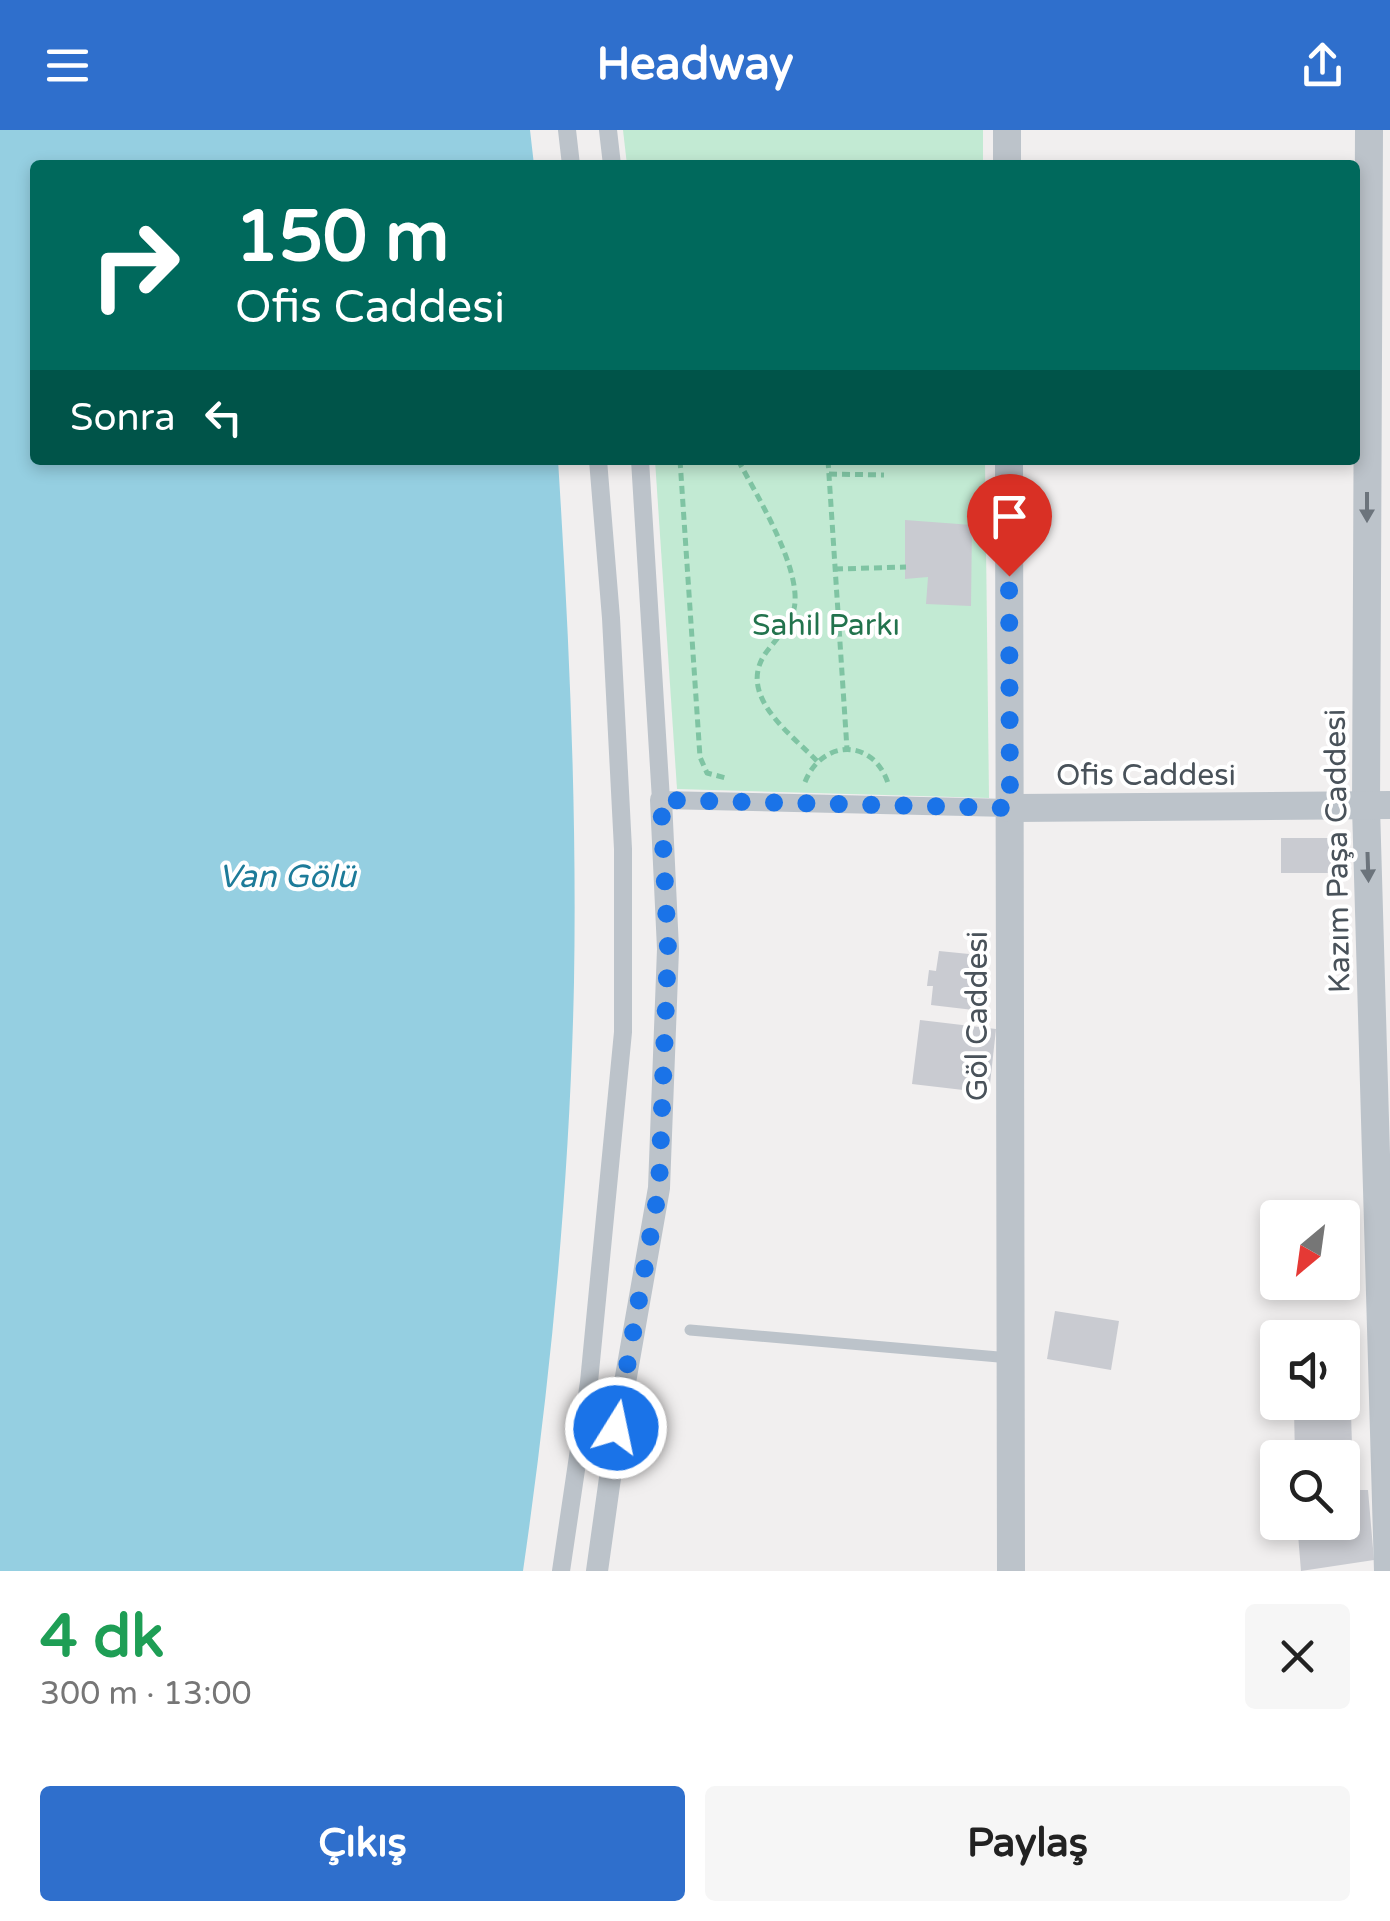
<!DOCTYPE html>
<html lang="tr">
<head>
<meta charset="utf-8">
<style>
  :root { --surface:#fff; --page:#f6f6f6; --text:#222; --muted:#767676; --accent:#2f6fcc }
  body { margin:0; font-family:"Varela Round",sans-serif; background:var(--page); color:var(--text); height:100vh; display:flex; flex-direction:column; font-size:38px; white-space:nowrap }
  * { box-sizing:border-box; margin:0 }
  p { font-size:32px; color:var(--muted) }
  .icon { flex:none; width:55px; height:55px; fill:none; stroke:currentColor; stroke-width:2; stroke-linecap:round; stroke-linejoin:round }
  .map { position:relative; height:1441px; overflow:hidden }
  .side { display:flex; flex-direction:column; background:var(--surface); flex:1 }
  .side>* { flex:none }
  .top-card { position:absolute; left:30px; top:30px; width:1330px; height:305px; border-radius:10px; box-shadow:0 5px 15px #0003; background:#00695c; color:#fff; overflow:hidden }
  .needle { width:65px; rotate:209deg }
  .tools { position:absolute; left:1260px; top:1070px; display:grid; gap:20px }
  .tools a { display:grid; place-items:center; width:100px; height:100px; border-radius:10px; background:var(--surface); box-shadow:0 5px 15px #0003; font-size:50px }
  .pin { position:absolute; display:grid; place-items:center; width:85px; height:85px; color:#fff; margin:-102px -42px; border-radius:50% 50% 50% 0; rotate:-45deg; box-shadow:0 0 10px #0007 }
  .pin .icon { rotate:45deg }
  .me { position:absolute; width:110px; margin:-55px; rotate:10deg; stroke-linejoin:round; filter:drop-shadow(0 0 8px #0008) }
  .turn { display:flex; align-items:center; gap:35px; height:210px; padding:0 40px; font-size:45px }
  .turn .icon { width:130px; height:130px; stroke-width:2.5 }
  .turn b { display:block; font-size:70px; line-height:85px }
  .then { display:flex; align-items:center; height:95px; padding:0 40px; background:#0003; gap:20px; font-size:38px }
  .round { display:grid; place-items:center; flex:none; width:105px; height:105px; border-radius:10px; background:var(--page) }
  .summary { display:flex; align-items:center; justify-content:space-between; height:170px; padding:0 40px }
  h1 { font-size:60px; font-weight:800; line-height:75px; color:#1e9e55 }
  .button { display:flex; gap:20px; margin-top:auto; padding:20px 40px }
  .button a { flex:1; height:115px; border-radius:10px; background:var(--accent); color:#fff; font-size:40px; font-weight:800; line-height:115px; text-align:center }
  .button a+a { background:var(--page); color:var(--text) }
  header { display:flex; justify-content:space-between; align-items:center; height:130px; padding:0 40px; background:var(--accent); color:#fff; font-size:45px; font-weight:800 }
  .map>svg:first-child { display:block }
  .green { fill:#c2ead3 }
  .water { fill:#95cfe1 }
  .building { fill:#c9cbd1 }
  .lines { fill:none; stroke-linecap:round; stroke-linejoin:round }
  .path { stroke:#7fc4a3; stroke-width:5; stroke-dasharray:8 5; stroke-linecap:butt }
  .service { stroke:#bcc3ca; stroke-width:11 }
  .pedestrian { stroke:#bcc3ca; stroke-width:18 }
  .minor { stroke:#bcc3ca; stroke-width:22 }
  .tertiary { stroke:#bcc3ca; stroke-width:28 }
  .oneway { fill:#6c747c }
  .route { stroke:#1a73e8; stroke-width:18; stroke-dasharray:0 32.4 }
  .labels { text-anchor:middle; stroke-width:8; stroke-linejoin:round; paint-order:stroke }
  .park-label { font-size:30px; fill:#22734d; stroke:#fff }
  .street-label { font-size:30px; fill:#49525a; stroke:#fff }
  .water-label { font-size:32px; font-style:italic; fill:#1d7b99; stroke:#fff }
</style>
</head>
<body>
<header><svg class="icon" aria-label="menu" viewBox="0 0 24 24"><path d="M4 6h16M4 12h16M4 18h16"/></svg>Headway<svg class="icon" aria-label="share" viewBox="0 0 24 24"><path d="M12 15V3M7 8l5-5 5 5M5 13v7h14v-7"/></svg></header>
<div class="map">
<svg width="1390" height="1441" viewBox="0 0 1390 1441">
  <rect width="100%" height="100%" fill="#f1efef"/>
  <g class="green">
    <path d="M623,0H983V35H627Z"/>
    <path d="M655,330H985L989,668L677,659Z"/>
  </g>
  <path class="water" d="M0,0H530L534,35H35V330H558C569,504 577,678 574,852C570,1049 551,1247 523,1441H0Z"/>
  <g class="building">
    <path d="M905,390L972,395L971,476L926,474L928,447L905,449Z"/>
    <rect x="1281" y="708" width="64" height="35"/>
    <path d="M939,821L989,826L982,881L931,875L933,856H927L929,840L936,841Z"/>
    <path d="M920,890L996,899L989,963L912,954Z"/>
    <path d="M1055,1181L1119,1191L1111,1240L1047,1229Z"/>
    <path d="M1294,1279L1351,1283L1353,1348H1342V1328H1295Z"/>
    <path d="M1342,1360H1368L1374,1430L1301,1441L1297,1392H1342Z"/>
  </g>
  <g class="lines">
    <g class="path">
      <path d="M680,330L700,627L707,643L726,648"/>
      <path d="M738,330C756,364 803,440 794,479C790,496 775,510 765,524C737,566 791,604 817,631"/>
      <path d="M828,330L847,619"/>
      <path d="M829,344L884,345"/>
      <path d="M835,439L906,437"/>
      <path d="M805,652C822,609 873,608 888,653"/>
    </g>
    <path class="service" d="M690,1200L1010,1228"/>
    <g class="pedestrian">
      <path d="M567,0L571,35"/>
      <path d="M608,0L612,35"/>
      <path d="M640,330L661,670L1009,678"/>
      <path d="M561,1441L589,1252L623,902V719L611,488L598,330"/>
    </g>
    <path class="minor" d="M597,1441L617,1298L659,1058L668,819L661,670"/>
    <g class="tertiary">
      <path d="M1007,0V35"/>
      <path d="M1369,0L1366,677L1388,1441"/>
      <path d="M1009,330L1011,1441"/>
      <path d="M1009,678L1390,675"/>
    </g>
  </g>
  <defs><path id="oneway-solid" d="M-6-.8H1V-3.2L6.5 0L1 3.2V.8H-6Z" transform="scale(2.5)"/></defs>
  <g class="oneway">
    <use href="#oneway-solid" transform="translate(1367 377) rotate(90)"/>
    <use href="#oneway-solid" transform="translate(1368 737) rotate(88)"/>
  </g>
  <g class="lines">
    <path class="route" d="M616,1298L659,1058L668,819L661,670L1010,678L1009,446"/>
  </g>
  <g class="labels">
    <g class="park-label">
      <text x="826" y="505">Sahil Parkı</text>
    </g>
    <g class="street-label">
      <text x="1146" y="655">Ofis Caddesi</text>
      <text transform="translate(1337 721) rotate(-91)" y="10">Kazım Paşa Caddesi</text>
      <text transform="translate(977 886) rotate(-90)" y="10">Göl Caddesi</text>
    </g>
    <g class="water-label">
      <text x="287" y="757">Van Gölü</text>
    </g>
  </g>
</svg>
<div class="tools">
<a><svg class="needle" viewBox="-14 -14 28 28"><path d="M0-13l5 13h-10z" fill="#e53935"/><path d="M0 13l5-13h-10z" fill="#767676"/></svg></a>
<a><svg class="icon" aria-label="sound" viewBox="0 0 24 24"><path d="M4 9h4l5-4v14l-5-4H4zM17 9q2 3 0 6"/></svg></a>
<a><svg class="icon" aria-label="search" viewBox="0 0 24 24"><circle cx="10" cy="10" r="6"/><path d="M15 15l6 6"/></svg></a>
</div>
<div class="pin" style="left:1009px;top:446px;background:#d93025"><svg class="icon" aria-label="arrive" viewBox="0 0 24 24"><path d="M6 21V4h12l-3 4 3 4H6"/></svg></div>
<svg class="me" style="left:616px;top:1298px" viewBox="-20 -20 40 40"><circle r="17" fill="#1a73e8" stroke="#fff" stroke-width="3"/><path d="M0-11L8 9 0 5-8 9z" fill="#fff"/></svg>
<div class="top-card">
<div class="turn"><svg class="icon" aria-label="right" viewBox="0 0 24 24"><path d="M7 20v-9h11M14 6l5 5-5 5"/></svg><div><b>150 m</b>Ofis Caddesi</div></div>
<div class="then">Sonra<svg class="icon" aria-label="left" viewBox="0 0 24 24"><path d="M17 20v-9H6M10 6l-5 5 5 5"/></svg></div>
</div>
</div>
<section class="side">
<div class="summary"><div><h1>4 dk</h1><p>300 m · 13:00</p></div><a class="round"><svg class="icon" aria-label="close" viewBox="0 0 24 24"><path d="M6 6l12 12M18 6L6 18"/></svg></a></div>
<div class="button"><a>Çıkış</a><a>Paylaş</a></div>
</section>
</body>
</html>
